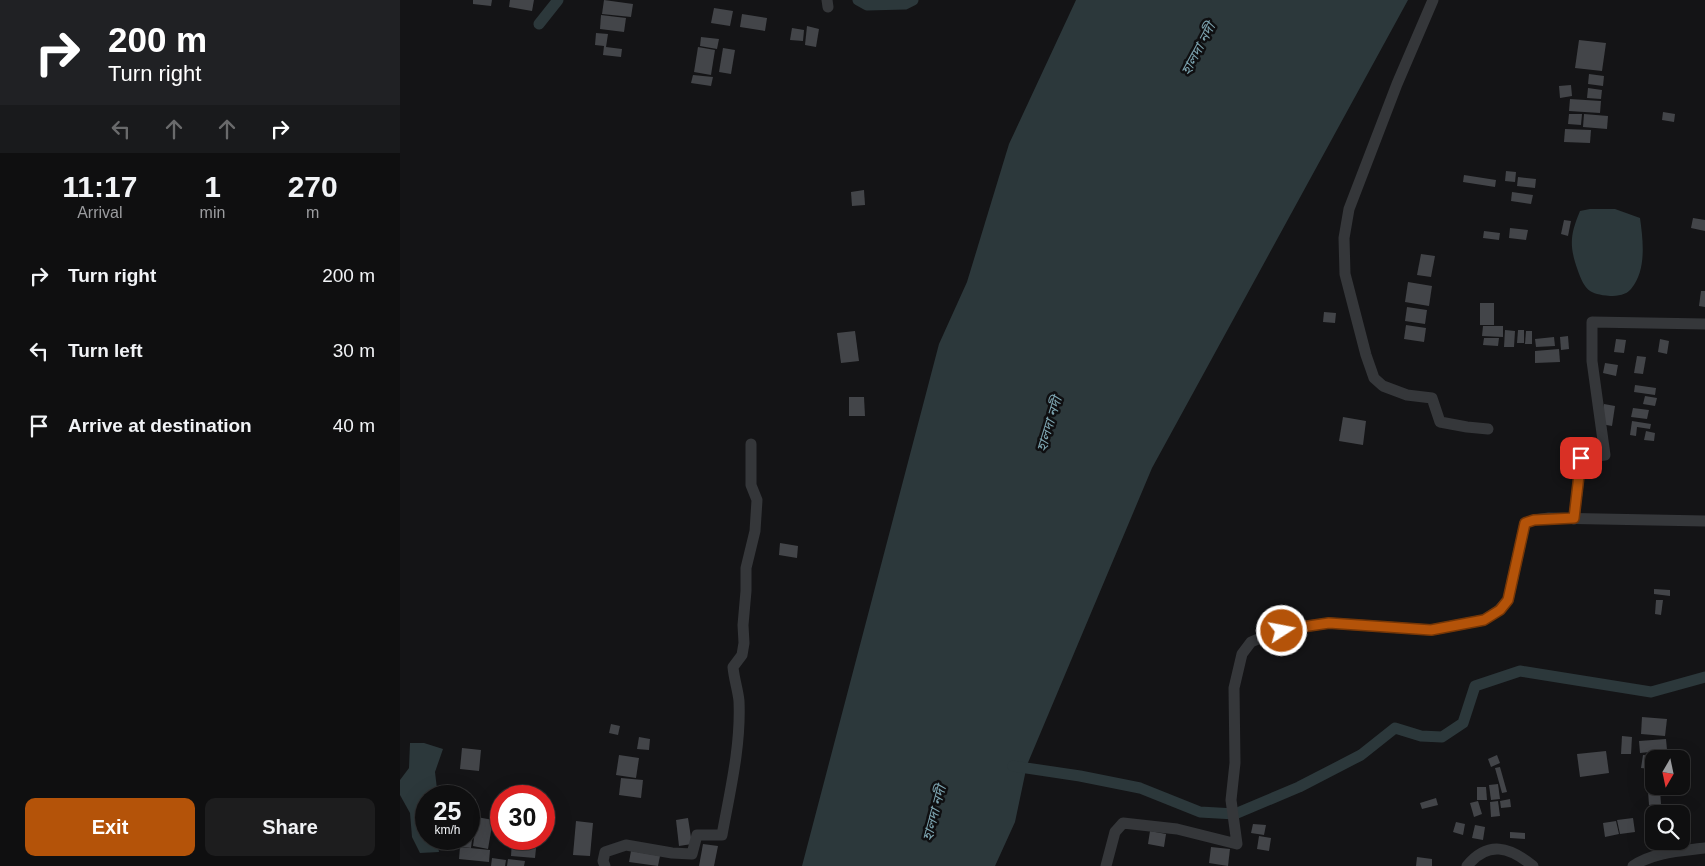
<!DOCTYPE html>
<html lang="en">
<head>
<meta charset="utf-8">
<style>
  :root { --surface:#0f0f10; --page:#1d1d1e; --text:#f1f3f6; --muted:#9b9c9f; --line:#2f2f30; --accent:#b45309 }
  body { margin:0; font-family:Arial,"Noto Sans Bengali",sans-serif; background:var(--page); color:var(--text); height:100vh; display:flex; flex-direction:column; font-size:19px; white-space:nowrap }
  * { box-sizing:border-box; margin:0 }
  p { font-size:16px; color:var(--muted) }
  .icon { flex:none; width:28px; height:28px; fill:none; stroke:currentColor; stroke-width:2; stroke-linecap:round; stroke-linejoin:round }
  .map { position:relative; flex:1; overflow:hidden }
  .side { display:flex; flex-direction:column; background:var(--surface); width:400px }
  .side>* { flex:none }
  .guide { background:#202124; color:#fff; overflow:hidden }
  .needle { width:32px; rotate:189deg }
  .controls { position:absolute; left:1245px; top:750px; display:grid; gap:10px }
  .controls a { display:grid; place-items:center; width:45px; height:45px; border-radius:10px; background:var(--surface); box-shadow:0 5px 20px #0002,0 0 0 1px var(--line); font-size:25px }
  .speed { position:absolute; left:15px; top:785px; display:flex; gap:10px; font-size:25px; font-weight:700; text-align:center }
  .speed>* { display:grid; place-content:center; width:65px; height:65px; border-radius:50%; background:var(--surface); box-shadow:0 5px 20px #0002,0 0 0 1px var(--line); line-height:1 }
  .speed small { font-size:12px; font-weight:400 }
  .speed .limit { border:8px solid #d22; background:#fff; color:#111 }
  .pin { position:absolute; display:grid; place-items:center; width:42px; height:42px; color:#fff; margin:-21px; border-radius:10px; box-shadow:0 2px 8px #0006 }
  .me { position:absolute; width:55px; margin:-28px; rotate:79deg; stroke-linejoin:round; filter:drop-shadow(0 0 4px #0008) }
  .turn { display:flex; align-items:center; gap:18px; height:105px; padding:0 25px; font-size:22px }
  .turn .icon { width:65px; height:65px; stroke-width:2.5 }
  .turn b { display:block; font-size:35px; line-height:42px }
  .lanes { display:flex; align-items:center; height:48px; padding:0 25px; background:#0003; justify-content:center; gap:25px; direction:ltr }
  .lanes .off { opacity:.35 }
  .eta { display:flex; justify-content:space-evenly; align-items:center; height:85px; text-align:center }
  .eta b { font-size:30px; font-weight:700; line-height:35px }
  .action { display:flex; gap:10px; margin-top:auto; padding:10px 25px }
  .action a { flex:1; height:58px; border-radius:10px; background:var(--accent); color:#fff; font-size:20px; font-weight:700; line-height:58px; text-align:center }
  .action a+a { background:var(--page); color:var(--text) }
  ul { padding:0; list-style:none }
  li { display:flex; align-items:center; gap:15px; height:75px; padding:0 25px }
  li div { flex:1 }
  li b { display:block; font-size:19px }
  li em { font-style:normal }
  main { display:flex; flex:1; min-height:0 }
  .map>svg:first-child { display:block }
  .water { fill:#2c383b }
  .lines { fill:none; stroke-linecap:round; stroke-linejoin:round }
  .canal { stroke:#2c383b; stroke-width:11 }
  .building { fill:#434549 }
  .minor { stroke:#35373a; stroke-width:11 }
  .route-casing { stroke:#753606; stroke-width:12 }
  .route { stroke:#b45309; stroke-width:9 }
  .labels { text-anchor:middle; stroke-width:5; stroke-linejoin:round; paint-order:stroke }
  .water-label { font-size:14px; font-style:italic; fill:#7da4b0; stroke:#0f0f11 }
</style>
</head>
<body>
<main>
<section class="side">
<div class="guide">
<div class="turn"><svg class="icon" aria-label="right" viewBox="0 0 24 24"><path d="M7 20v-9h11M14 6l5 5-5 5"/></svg><div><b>200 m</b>Turn right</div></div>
<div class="lanes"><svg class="icon off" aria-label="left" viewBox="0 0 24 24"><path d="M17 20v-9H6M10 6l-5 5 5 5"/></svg><svg class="icon off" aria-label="ahead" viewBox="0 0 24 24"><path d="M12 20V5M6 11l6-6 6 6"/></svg><svg class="icon off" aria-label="ahead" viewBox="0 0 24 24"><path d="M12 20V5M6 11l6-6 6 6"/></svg><svg class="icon" aria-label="right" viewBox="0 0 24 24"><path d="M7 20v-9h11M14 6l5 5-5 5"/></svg></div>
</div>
<div class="eta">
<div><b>11:17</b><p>Arrival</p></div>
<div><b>1</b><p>min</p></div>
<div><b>270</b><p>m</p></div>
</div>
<ul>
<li><svg class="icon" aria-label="right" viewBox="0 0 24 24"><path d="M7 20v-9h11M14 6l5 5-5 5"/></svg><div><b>Turn right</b></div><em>200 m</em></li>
<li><svg class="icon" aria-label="left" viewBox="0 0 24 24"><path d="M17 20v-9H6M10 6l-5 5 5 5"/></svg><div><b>Turn left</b></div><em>30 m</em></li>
<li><svg class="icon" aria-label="arrive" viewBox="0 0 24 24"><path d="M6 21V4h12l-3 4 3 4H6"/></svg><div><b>Arrive at destination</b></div><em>40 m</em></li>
</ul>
<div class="action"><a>Exit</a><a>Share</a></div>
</section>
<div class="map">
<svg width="1305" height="866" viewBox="0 0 1305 866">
  <rect width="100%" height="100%" fill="#141416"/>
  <g class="water">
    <path d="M676,0H1008L752,468L627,765L615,822L595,866H402L539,344L567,282L609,144Z"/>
    <path d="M1190,209H1215L1240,218C1243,240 1247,270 1231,289C1226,295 1218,296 1210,296C1189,294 1185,290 1178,271C1169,246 1170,235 1180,211Z"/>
    <path d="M10,743H24L43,749L35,772L37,789L36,796H26V839H37L39,852L20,853L12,837L10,813L0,795V780L9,768Z"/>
  </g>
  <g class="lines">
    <g class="canal">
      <path d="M458,0L467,5L505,4L513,0"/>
      <path d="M139,24L158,0"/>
      <path d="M613,766L680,776L740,788L800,812L835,814L899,787L961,755L995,728L1021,736L1042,737L1063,723L1075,686L1120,671L1251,692L1305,677"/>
    </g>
  </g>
  <g class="building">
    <path d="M73,0H92L91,6L73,4Z"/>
    <path d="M110,0H134L132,11L109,7Z"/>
    <path d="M204,0L233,4L231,17L202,14Z"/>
    <path d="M314,8L333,11L330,26L311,23Z"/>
    <path d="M342,14L367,18L365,31L340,27Z"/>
    <path d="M201,15L226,18L224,32L200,29Z"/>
    <path d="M407,26L419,29L416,47L405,45Z"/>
    <path d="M392,28L404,30L403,41L390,40Z"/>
    <path d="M196,33L208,34L206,47L222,49L221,57L203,55L204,46L195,45Z"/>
    <path d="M301,37L319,39L317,49L300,46Z"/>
    <path d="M1179,40L1206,43L1202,71L1175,68Z"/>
    <path d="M298,47L315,50L311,75L294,72Z"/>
    <path d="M323,48L335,50L331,74L319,72Z"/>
    <path d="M1189,74L1204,76L1203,86L1188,84Z"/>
    <path d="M293,75L313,77L311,86L291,83Z"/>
    <path d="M1171,85L1172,96L1160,98L1159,86Z"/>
    <path d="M1188,88L1202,90L1201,99L1187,98Z"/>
    <path d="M1170,99L1201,101L1200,113L1169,111Z"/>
    <path d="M1263,112L1275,114L1274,122L1262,120Z"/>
    <path d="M1169,114H1182L1181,125L1168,124Z"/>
    <path d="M1184,114L1208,116L1207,129L1183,127Z"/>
    <path d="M1165,129L1191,130L1190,143L1164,142Z"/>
    <path d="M1106,171L1116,172L1115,182L1105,181Z"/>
    <path d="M1064,175L1096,180L1095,187L1063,182Z"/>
    <path d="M1118,177L1136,179L1135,188L1117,186Z"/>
    <path d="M464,190L465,205L452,206L451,192Z"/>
    <path d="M1112,192L1133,195L1131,204L1111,201Z"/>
    <path d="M1293,218L1305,220V231L1291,228Z"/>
    <path d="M1164,220L1171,221L1168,236L1161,234Z"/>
    <path d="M1110,228L1128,230L1126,240L1109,238Z"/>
    <path d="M1084,231L1100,233L1099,240L1083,238Z"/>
    <path d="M1021,254L1035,256L1031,277L1017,275Z"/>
    <path d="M1008,282L1032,286L1029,306L1005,302Z"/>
    <path d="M1301,291H1305V307L1299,306Z"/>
    <rect x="1080" y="303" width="14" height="22"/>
    <path d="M1007,307L1027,310L1025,324L1005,321Z"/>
    <path d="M924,312L936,313L935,323L923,322Z"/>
    <path d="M1006,325L1026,328L1024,342L1004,339Z"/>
    <path d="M1083,326H1103V337L1082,336Z"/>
    <path d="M1105,330L1115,331L1114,347H1104Z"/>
    <path d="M1118,330H1124V343H1117Z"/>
    <path d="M455,331L459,361L441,363L437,333Z"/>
    <path d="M1126,331H1132V344H1125Z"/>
    <path d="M1168,336L1169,349L1161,350L1160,337Z"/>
    <path d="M1154,337L1155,346L1136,347L1135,339Z"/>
    <path d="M1084,338H1099L1098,346L1083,345Z"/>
    <path d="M1216,339L1226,340L1224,353L1214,352Z"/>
    <path d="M1260,339L1269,341L1267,354L1258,352Z"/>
    <path d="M1159,349L1160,362L1135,363V351Z"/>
    <path d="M1237,356L1246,357L1243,374L1234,373Z"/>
    <path d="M1205,363L1218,365L1216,376L1203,373Z"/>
    <path d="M1235,385L1256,388L1255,395L1234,392Z"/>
    <path d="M1245,396L1257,398L1255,406L1243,404Z"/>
    <path d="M449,397H464L465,416H449Z"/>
    <path d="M1204,404L1215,406L1212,426L1201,424Z"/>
    <path d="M1233,408L1249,410L1247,419L1231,417Z"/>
    <path d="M943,417L966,421L963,445L939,441Z"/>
    <path d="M1232,421L1251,424L1250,429L1237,427L1236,436L1230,435Z"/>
    <path d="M1246,431L1255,433L1254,441L1244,440Z"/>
    <path d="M380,543L398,546L397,558L379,555Z"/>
    <path d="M1254,589L1270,590V596L1254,594Z"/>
    <path d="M1256,600H1263L1261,615L1255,614Z"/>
    <path d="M1242,717L1267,719L1265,736L1241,734Z"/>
    <path d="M211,724L220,726L218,735L209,733Z"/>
    <path d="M1222,736L1232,737L1231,754H1221Z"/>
    <path d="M239,737L250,739L249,750L237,749Z"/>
    <path d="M1266,739L1267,750L1240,753L1239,741Z"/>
    <path d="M62,748L81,750L79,771L60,769Z"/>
    <path d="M1206,751L1209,773L1180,777L1177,754Z"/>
    <path d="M219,755L239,758L236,778L216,775Z"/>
    <path d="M1097,755L1100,763L1091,767L1088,759Z"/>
    <path d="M1243,755L1253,756L1251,769L1241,768Z"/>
    <path d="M1100,767L1107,792L1102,793L1095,768Z"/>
    <path d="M1254,774V785L1247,786L1245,776Z"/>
    <path d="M221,778L243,780L241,798L219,795Z"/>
    <path d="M1098,784L1100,799L1091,800L1089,785Z"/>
    <path d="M1264,786H1281V790L1264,791Z"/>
    <path d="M1077,787H1086L1087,800H1077Z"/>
    <path d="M1260,790L1261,804L1249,805L1248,791Z"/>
    <path d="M69,798L76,799L74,817H69Z"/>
    <path d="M1036,798L1038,805L1022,809L1020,803Z"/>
    <path d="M1110,799L1111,807L1101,808L1100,801Z"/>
    <path d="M1078,801L1082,814L1074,817L1070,803Z"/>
    <path d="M1098,801L1100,816L1091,817L1090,802Z"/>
    <path d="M1283,808L1287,848H1281V814H1277V809Z"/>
    <path d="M77,817L93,820L88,849L73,846Z"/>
    <path d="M288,818L292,844L279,846L276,820Z"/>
    <path d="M1233,818L1235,832L1220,834L1217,820Z"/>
    <path d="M176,821L193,823L190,856L173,855Z"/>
    <path d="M1216,821L1219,834L1205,837L1203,823Z"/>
    <path d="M69,822L74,823L71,848L49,845L50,839H69Z"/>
    <path d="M1056,822L1065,824L1063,835L1053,832Z"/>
    <path d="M853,824L866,825L864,835L851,833Z"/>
    <path d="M1075,825L1085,827L1083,840L1072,838Z"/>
    <path d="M750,831L766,834L764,847L748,844Z"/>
    <path d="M1110,832L1125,833V839L1110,838Z"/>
    <path d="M859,836L871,838L869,851L857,849Z"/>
    <path d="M112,839H137L135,858L111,856Z"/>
    <path d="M303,844L318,846L314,866H299Z"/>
    <path d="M60,847L90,850L89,862L59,859Z"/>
    <path d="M811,847L830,849L828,866L809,863Z"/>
    <path d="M231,851L260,856L258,866L229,862Z"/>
    <path d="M1017,857L1032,859V866H1016Z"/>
    <path d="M92,858L106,860L105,866H91Z"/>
    <path d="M108,859L125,861L124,866H107Z"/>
  </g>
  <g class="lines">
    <g class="minor">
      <path d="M427,0L428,7"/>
      <path d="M1033,0L997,84L949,209L944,238L945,274L966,355L974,378L983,386L1007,395L1032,398L1040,422L1067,427L1088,429"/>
      <path d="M1174,519L1181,458L1205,455L1192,361V322L1305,324"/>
      <path d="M205,866L203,861L205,852L226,845L272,853L292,854L297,835H322C330,791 341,746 339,701C338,690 334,679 333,667L342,655L344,643L343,625L346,591V568L355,531L357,500L351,485V444"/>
      <path d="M706,866L715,832L723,823L777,829L837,844L831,800L835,763L834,688L842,654L851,642L870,634L895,628L929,623L1031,630L1084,620L1099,610L1108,600L1125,523L1134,520L1149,518L1305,521"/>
      <path d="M1067,866C1088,840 1110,847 1133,866"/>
      <path d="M1233,866C1253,852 1281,851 1305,848"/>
    </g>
  </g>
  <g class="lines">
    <defs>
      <path id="route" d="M882,631L895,628L929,623L1031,630L1084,620L1100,610L1108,600L1125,523L1134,520L1174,518L1181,458"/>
    </defs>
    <use href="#route" class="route-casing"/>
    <use href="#route" class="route"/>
  </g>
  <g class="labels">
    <g class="water-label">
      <text transform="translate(798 49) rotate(-62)" y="5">হালদা নদী</text>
      <text transform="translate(649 424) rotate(-73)" y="5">হালদা নদী</text>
      <text transform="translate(534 813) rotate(-75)" y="5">হালদা নদী</text>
    </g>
  </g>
</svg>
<div class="controls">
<a><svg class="needle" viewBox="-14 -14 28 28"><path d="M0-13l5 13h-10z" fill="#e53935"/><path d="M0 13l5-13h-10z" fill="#9b9c9f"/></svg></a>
<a><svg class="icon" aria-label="search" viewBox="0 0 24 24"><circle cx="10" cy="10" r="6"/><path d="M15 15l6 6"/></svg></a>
</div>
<div class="speed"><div>25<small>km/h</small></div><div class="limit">30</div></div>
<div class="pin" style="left:1181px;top:458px;background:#d93025"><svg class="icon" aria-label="arrive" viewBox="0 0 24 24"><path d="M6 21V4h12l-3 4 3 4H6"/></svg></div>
<svg class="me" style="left:882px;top:631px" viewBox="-20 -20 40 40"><circle r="17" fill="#b45309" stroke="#fff" stroke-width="3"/><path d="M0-11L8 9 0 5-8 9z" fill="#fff"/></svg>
</div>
</main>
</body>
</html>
